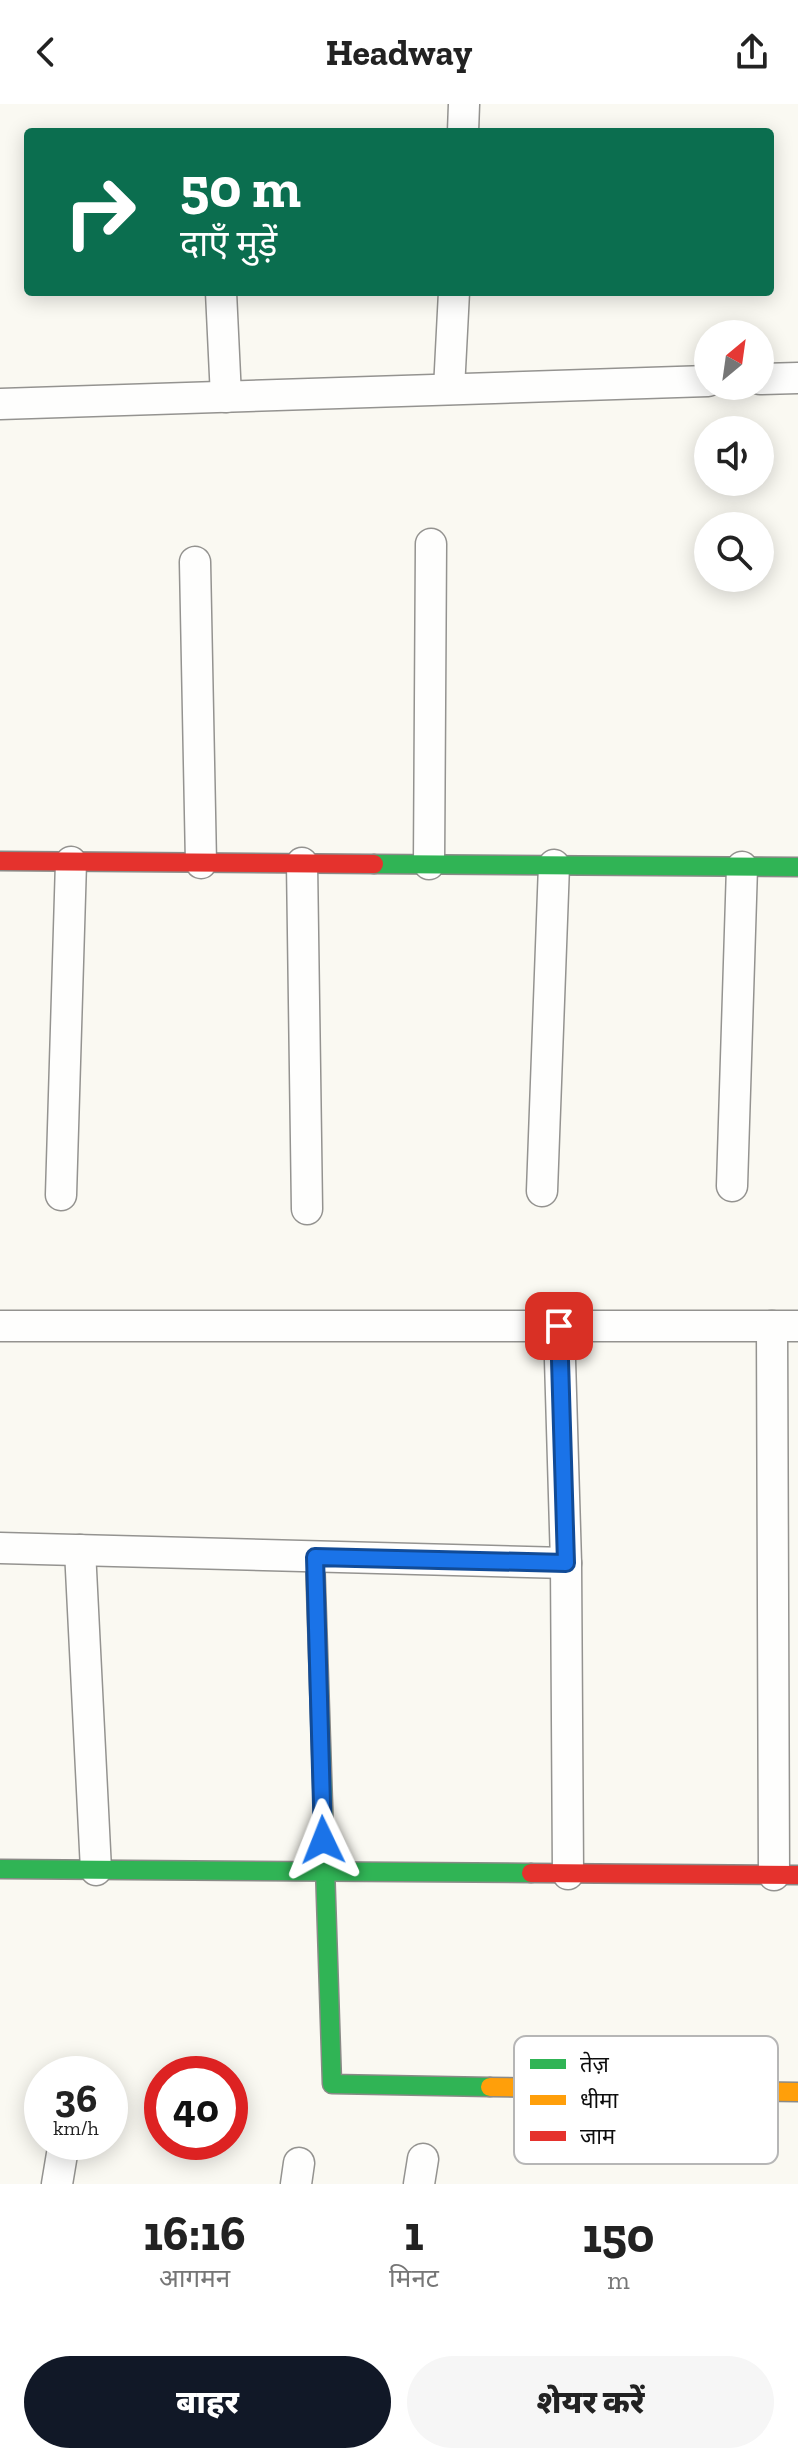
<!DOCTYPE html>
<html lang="hi">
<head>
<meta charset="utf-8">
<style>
  :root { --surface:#fff; --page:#f6f6f6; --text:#222; --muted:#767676; --accent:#111827 }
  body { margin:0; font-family:"Zilla Slab","Noto Sans Devanagari",serif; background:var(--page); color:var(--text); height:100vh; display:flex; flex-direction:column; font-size:30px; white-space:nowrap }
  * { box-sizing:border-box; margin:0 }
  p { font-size:26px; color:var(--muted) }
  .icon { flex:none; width:44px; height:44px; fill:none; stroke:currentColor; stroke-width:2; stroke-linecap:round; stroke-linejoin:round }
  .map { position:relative; height:2080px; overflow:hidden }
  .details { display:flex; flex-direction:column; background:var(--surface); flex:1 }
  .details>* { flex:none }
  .hud { position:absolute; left:24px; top:24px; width:750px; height:168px; border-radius:8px; box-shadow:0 4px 20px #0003; background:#0b6e4f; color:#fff; overflow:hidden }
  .needle { width:52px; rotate:29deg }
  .fabs { position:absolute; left:694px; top:216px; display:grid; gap:16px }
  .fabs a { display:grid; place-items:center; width:80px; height:80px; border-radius:50%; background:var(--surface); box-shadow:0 4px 20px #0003; font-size:40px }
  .speed { position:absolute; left:24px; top:1952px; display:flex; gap:16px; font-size:40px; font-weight:700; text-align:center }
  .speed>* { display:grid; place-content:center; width:104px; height:104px; border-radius:50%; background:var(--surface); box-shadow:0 4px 20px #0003; line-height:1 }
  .speed small { font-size:20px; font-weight:400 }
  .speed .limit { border:12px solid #d22; background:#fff; color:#111 }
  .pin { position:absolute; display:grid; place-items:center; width:68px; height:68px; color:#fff; margin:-34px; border-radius:16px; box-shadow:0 4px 12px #0006 }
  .me { position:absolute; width:88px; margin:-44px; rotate:358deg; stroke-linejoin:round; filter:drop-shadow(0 0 6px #0008) }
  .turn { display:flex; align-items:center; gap:28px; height:168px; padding:0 24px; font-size:36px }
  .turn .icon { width:104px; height:104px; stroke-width:2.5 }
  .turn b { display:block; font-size:56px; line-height:68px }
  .eta { display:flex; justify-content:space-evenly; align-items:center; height:136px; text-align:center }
  .eta b { font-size:48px; font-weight:800; line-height:56px }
  .cta { display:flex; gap:16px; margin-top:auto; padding:16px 24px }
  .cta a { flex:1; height:92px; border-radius:48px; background:var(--accent); color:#fff; font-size:32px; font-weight:800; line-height:92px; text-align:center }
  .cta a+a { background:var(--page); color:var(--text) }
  header { display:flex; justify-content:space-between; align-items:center; height:104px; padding:0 24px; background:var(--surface); font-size:36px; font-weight:800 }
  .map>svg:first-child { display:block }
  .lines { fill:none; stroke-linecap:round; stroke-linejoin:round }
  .street-casing { stroke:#949390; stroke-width:33 }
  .fast-casing { stroke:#8a8a87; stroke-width:21 }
  .slow-casing { stroke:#8a8a87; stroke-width:21 }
  .jam-casing { stroke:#8a8a87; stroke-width:21 }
  .street { stroke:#fefefd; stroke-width:30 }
  .fast { stroke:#30b455; stroke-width:18 }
  .slow { stroke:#ff9f0a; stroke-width:18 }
  .jam { stroke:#e5322d; stroke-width:18 }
  .route-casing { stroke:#114b97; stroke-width:20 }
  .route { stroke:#1a73e8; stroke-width:14 }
  .key { fill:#fff; stroke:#b6b6b6; stroke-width:2 }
  .key-label { font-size:22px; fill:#0d0d0d }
</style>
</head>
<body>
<header><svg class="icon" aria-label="back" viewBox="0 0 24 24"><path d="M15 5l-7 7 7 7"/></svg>Headway<svg class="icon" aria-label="share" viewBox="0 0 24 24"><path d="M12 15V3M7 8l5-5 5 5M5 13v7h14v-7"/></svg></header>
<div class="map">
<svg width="798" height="2080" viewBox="0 0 798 2080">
  <rect width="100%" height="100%" fill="#faf9f2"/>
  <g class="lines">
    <defs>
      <g id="street">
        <path d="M463,28L464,0"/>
        <path d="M221,188L226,293"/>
        <path d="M760,275L798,274"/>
        <path d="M449,285L454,188"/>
        <path d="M0,300L708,277"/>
        <path d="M195,458L201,759"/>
        <path d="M302,759L307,1105"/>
        <path d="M429,760L431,440"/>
        <path d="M732,1082L742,763"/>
        <path d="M542,1087L554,761"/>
        <path d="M61,1091L71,758"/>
        <path d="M0,1222H798"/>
        <path d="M559,1222L566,1459L568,1770"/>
        <path d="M772,1222L774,1771"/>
        <path d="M0,1444L566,1459"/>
        <path d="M80,1446L96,1766"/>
        <path d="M57,2080L64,2038"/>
        <path d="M296,2080L299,2059"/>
        <path d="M419,2080L423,2055"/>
      </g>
      <g id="fast">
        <path d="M374,760L798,763"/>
        <path d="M315,1453L332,1980L490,1983"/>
        <path d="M0,1765L531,1769"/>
      </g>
      <path id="slow" d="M490,1983L798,1988"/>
      <g id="jam">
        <path d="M0,757L374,760"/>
        <path d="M531,1769L798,1771"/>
      </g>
    </defs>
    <use href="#street" class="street-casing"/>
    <use href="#fast" class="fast-casing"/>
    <use href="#slow" class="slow-casing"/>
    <use href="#jam" class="jam-casing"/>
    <use href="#street" class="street"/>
    <use href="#fast" class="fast"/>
    <use href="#slow" class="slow"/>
    <use href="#jam" class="jam"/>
  </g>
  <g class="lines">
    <defs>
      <path id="route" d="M323,1736L315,1453L566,1459L559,1222"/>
    </defs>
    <use href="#route" class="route-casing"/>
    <use href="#route" class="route"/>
  </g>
  <rect x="514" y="1932" width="264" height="128" rx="12" class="key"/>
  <rect x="530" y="1955" width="36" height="10" fill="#30b455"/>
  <rect x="530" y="1991" width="36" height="10" fill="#ff9f0a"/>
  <rect x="530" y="2027" width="36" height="10" fill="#e5322d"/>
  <g class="key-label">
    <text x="580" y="1968">तेज़</text>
    <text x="580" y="2004">धीमा</text>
    <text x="580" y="2040">जाम</text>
  </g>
</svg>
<div class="fabs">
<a><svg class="needle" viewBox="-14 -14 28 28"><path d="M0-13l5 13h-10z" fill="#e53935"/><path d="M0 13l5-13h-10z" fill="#767676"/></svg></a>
<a><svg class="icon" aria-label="sound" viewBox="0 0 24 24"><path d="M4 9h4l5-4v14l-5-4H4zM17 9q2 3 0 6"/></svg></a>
<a><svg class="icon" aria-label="search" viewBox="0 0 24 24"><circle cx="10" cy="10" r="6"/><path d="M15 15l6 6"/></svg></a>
</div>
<div class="speed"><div>36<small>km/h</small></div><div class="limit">40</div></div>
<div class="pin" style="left:559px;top:1222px;background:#d93025"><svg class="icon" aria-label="arrive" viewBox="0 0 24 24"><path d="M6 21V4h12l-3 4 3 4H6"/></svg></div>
<svg class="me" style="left:323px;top:1736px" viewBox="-20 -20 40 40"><path d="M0-17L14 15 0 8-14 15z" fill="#1a73e8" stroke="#fff" stroke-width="4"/></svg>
<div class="hud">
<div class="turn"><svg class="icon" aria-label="right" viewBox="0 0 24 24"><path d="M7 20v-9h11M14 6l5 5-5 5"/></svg><div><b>50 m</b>दाएँ मुड़ें</div></div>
</div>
</div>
<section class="details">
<div class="eta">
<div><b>16:16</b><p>आगमन</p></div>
<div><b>1</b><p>मिनट</p></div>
<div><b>150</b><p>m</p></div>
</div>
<div class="cta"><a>बाहर</a><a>शेयर करें</a></div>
</section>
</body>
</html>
